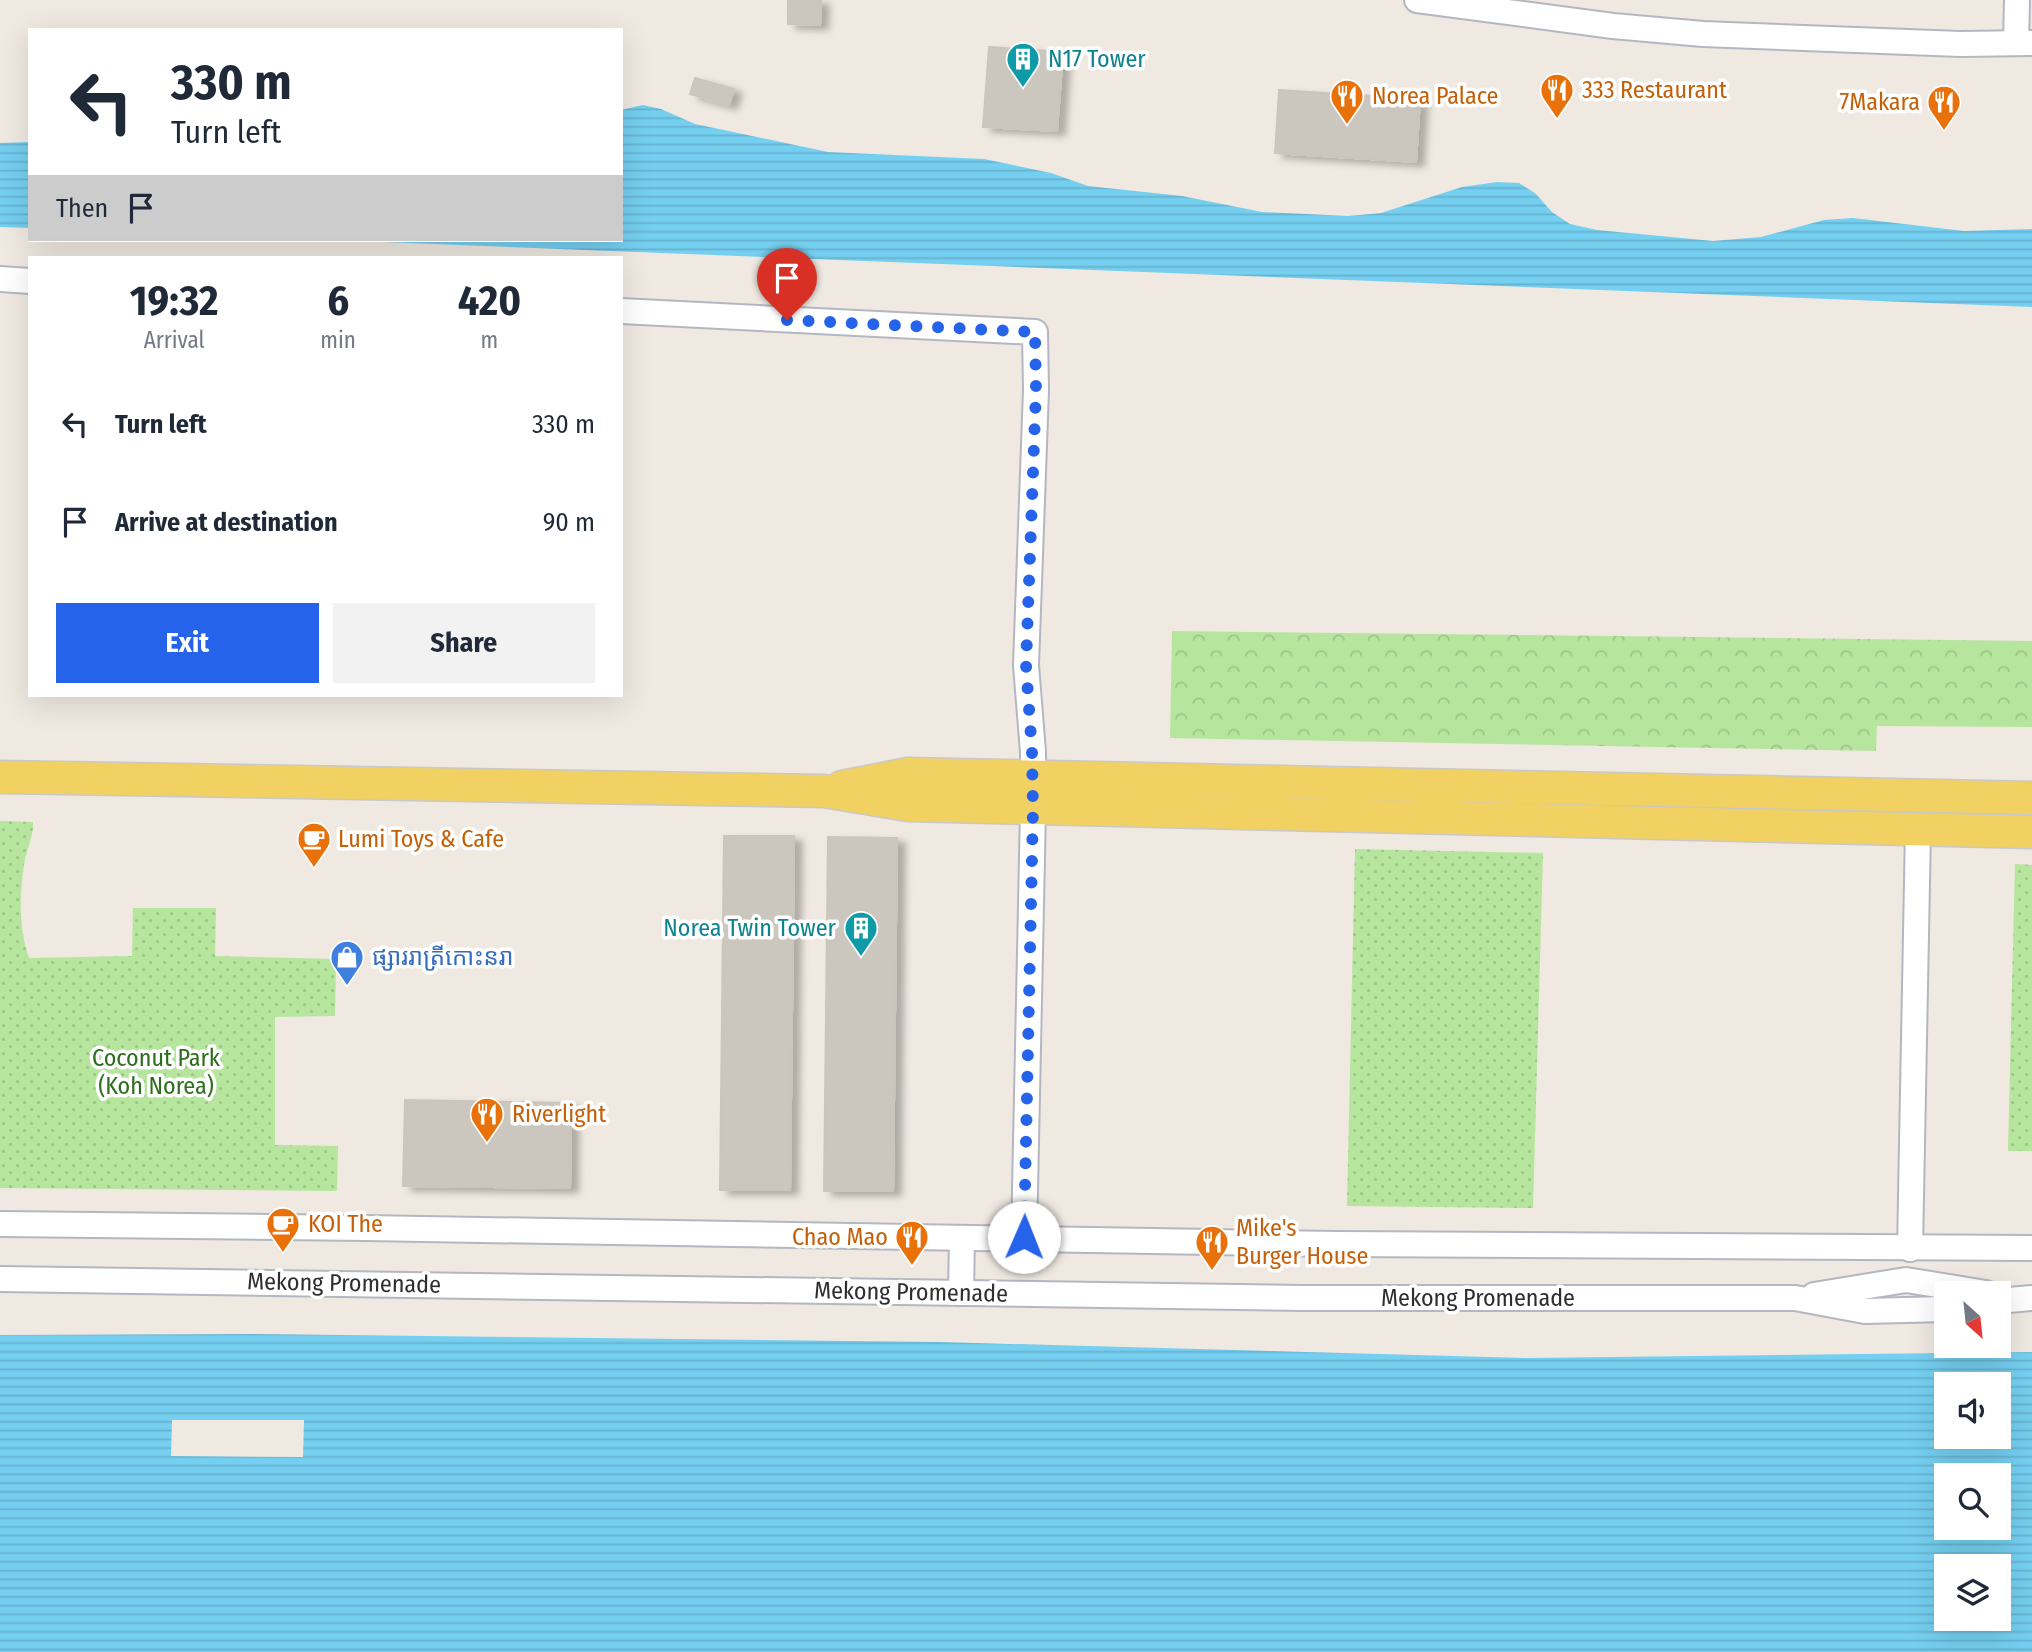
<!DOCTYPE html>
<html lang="en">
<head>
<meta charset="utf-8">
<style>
  :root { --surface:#fff; --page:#f2f2f3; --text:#1f2937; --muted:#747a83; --accent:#2563eb }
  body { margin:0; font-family:"Fira Sans Condensed","Noto Sans Khmer",sans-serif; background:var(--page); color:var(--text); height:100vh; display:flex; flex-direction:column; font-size:26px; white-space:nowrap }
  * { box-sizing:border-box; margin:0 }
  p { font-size:23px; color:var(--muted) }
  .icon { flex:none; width:38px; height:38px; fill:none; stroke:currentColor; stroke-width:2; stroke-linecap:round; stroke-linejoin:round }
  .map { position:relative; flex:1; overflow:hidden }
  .details { position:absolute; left:28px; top:256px; width:595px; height:441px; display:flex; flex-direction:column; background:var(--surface); border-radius:0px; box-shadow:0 7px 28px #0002 }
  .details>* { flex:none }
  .hud { position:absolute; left:28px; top:28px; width:595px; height:214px; border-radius:0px; box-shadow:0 7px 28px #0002; background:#fff; color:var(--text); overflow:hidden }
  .needle { width:46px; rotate:153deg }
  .tools { position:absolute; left:1934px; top:1281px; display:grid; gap:14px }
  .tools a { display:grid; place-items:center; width:77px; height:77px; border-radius:0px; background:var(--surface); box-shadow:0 7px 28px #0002; font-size:35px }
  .pin { position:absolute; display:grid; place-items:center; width:60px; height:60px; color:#fff; margin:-72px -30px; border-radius:50% 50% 50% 0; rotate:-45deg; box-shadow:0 0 7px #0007 }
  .pin .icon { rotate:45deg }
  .me { position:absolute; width:77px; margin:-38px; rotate:1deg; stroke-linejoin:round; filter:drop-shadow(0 0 5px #0008) }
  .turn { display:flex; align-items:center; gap:24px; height:147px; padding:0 28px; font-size:32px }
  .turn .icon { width:91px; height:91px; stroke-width:2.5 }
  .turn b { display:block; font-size:49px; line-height:60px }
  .then { display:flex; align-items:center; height:66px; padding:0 28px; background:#0003; gap:14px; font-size:26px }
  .eta { display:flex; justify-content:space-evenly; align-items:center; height:119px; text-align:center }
  .eta b { font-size:42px; font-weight:700; line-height:49px }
  .primary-button { display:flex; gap:14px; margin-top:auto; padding:14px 28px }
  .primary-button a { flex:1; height:80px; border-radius:0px; background:var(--accent); color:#fff; font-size:28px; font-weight:700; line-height:80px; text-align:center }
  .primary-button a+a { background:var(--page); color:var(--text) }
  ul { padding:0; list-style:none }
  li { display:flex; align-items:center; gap:21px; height:98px; padding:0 28px }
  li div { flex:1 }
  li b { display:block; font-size:26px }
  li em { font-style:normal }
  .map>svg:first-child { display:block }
  .grass { fill:url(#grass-dots) }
  .forest { fill:url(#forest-crowns) }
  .water { fill:url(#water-rules); fill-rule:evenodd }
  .pier { fill:#efe9e1 }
  .building { fill:#cbc7bf; stroke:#cbc5ba; stroke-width:2; filter:url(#shadow) }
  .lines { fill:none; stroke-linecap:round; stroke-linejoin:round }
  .minor-casing { stroke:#b4b7c1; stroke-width:28 }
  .major-casing { stroke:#c9c9c9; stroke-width:35 }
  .minor { stroke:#fff; stroke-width:24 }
  .major { stroke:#f2d163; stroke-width:32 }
  .route { stroke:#2563eb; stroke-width:12; stroke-dasharray:0 21.6 }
  .labels { text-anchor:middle; stroke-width:7; stroke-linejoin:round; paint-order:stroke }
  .culture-label { font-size:24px; fill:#0d838f; stroke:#fff; text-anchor:start }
  .food-label { font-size:24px; fill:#c56008; stroke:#fff; text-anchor:start }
  .shop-label { font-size:24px; fill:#366cbe; stroke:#fff; text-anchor:start }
  .park-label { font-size:24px; fill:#2c6e1b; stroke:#fff }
  .street-label { font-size:24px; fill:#2e2e2e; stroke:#fff }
</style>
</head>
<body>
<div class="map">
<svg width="2032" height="1652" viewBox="0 0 2032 1652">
  <defs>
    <pattern id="grass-dots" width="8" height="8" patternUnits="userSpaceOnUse" patternTransform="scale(1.75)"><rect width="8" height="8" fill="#b6e59e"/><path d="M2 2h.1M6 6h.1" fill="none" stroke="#9dc588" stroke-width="1.8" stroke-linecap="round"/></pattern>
    <pattern id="forest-crowns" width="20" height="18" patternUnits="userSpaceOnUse" patternTransform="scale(1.75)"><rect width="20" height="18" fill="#b6e59e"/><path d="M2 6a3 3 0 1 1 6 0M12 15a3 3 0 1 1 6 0" fill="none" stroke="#9dc588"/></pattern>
    <pattern id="water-rules" width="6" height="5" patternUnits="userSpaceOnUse" patternTransform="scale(1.75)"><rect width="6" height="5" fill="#75cff0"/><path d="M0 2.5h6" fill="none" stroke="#66b2ce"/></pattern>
    <filter id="shadow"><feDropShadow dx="8" dy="4.5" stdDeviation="3.5" flood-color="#0004"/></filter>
  </defs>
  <rect width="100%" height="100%" fill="#efe9e1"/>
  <g class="grass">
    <path d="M0,821L33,822C34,837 26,850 24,865C19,897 19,928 29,958L132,956L133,908H216L215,956L336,959L335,1016L275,1017V1145L338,1146L337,1191L0,1188Z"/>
    <path d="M1355,849L1543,853L1533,1208L1347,1206Z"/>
    <path d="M2015,864L2032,865V1151H2008Z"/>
  </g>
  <path class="forest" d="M1172,631L2032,641V727L1877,726L1876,751L1170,738Z"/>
  <g class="water">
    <path d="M643,105L661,109L695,124L828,152L984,159L1051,173L1088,186L1182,196L1262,212L1348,216L1381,213L1462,187L1497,182L1519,183L1535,193L1552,212L1570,224L1597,230L1713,241L1761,237L1824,220L1853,218L1964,231L2032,229V307L333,240H621V110Z"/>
    <path d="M30,142V228L0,227V143Z"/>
    <path d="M255,1334L940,1342L1527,1358L2032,1352V1652H0V1335ZM1946,1384H1998V1437H1946ZM1946,1475H1998V1528H1946ZM1946,1566H1998V1619H1946Z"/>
  </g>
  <path class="pier" d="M172,1420H304L303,1457L171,1456Z"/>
  <g class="building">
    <path d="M788,0H821L820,25L788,24Z"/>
    <path d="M989,47L1063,52L1057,131L983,127Z"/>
    <path d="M695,78L734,89L729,105L690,94Z"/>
    <path d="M1279,90L1420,99L1416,162L1275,153Z"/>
    <path d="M724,836H794L790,1190H720Z"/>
    <path d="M828,837L897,838L893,1191H824Z"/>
    <path d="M405,1100L571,1103L570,1188L403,1186Z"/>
  </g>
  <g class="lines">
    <defs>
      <g id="minor">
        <path d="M1417,0L1613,26L1703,34L1960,44L2032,43"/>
        <path d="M2016,43L2017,0"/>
        <path d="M0,279L30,281"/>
        <path d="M621,311L1035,332L1036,390L1026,665L1033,752V809L1024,1238"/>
        <path d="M0,1224L365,1228L1337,1244L2032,1248"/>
        <path d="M1910,1249L1918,829"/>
        <path d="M0,1279L1302,1298H1795L1865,1311L1946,1309"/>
        <path d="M961,1293L962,1238"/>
        <path d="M1814,1295L1906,1280L1986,1293"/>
        <path d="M1998,1301L2032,1298"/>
      </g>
      <g id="major">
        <path d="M0,777L824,791L908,805L2032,832"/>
        <path d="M842,787L908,774L2032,798"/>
      </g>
    </defs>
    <use href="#minor" class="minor-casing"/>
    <use href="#major" class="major-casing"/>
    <use href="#minor" class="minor"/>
    <use href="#major" class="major"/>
  </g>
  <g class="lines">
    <path class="route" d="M787,320L1035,332L1036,390L1026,665L1032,752L1033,809L1024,1237"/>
  </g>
  <defs>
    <symbol id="building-pin" viewBox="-11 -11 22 30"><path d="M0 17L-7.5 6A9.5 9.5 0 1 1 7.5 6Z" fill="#0f9aa8" stroke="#fff"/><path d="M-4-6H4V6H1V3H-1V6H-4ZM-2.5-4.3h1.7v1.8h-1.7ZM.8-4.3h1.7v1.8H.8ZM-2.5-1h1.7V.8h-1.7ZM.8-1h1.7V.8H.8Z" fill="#fff"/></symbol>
    <symbol id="restaurant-pin" viewBox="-11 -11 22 30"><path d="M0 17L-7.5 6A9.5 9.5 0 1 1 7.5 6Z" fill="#e8710a" stroke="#fff"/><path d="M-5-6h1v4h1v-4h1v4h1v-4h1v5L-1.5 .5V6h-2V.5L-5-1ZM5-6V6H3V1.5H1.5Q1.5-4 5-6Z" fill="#fff"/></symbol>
    <symbol id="cafe-pin" viewBox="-11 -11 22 30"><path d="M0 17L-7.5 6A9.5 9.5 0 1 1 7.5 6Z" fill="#e8710a" stroke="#fff"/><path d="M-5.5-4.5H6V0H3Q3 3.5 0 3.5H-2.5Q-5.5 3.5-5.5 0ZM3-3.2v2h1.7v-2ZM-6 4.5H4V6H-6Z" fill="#fff"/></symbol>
    <symbol id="shop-pin" viewBox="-11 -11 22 30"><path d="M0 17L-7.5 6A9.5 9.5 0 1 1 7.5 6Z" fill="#3f7fe0" stroke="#fff"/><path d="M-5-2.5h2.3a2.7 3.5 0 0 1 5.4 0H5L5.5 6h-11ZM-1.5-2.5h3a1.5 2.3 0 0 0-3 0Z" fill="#fff"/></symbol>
  </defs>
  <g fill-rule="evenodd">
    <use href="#building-pin" x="1004" y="40" width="38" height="52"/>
    <use href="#restaurant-pin" x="1538" y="71" width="38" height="52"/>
    <use href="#restaurant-pin" x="1328" y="77" width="38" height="52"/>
    <use href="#restaurant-pin" x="1925" y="83" width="38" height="52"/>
    <use href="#cafe-pin" x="295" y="820" width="38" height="52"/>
    <use href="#building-pin" x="842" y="909" width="38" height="52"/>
    <use href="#shop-pin" x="328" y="938" width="38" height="52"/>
    <use href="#restaurant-pin" x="468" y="1095" width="38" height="52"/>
    <use href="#cafe-pin" x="264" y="1205" width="38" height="52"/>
    <use href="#restaurant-pin" x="893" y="1218" width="38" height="52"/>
    <use href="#restaurant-pin" x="1193" y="1223" width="38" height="52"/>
  </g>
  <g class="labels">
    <g class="culture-label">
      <text x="1048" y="67">N17 Tower</text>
      <text x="836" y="936" text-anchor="end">Norea Twin Tower</text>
    </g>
    <g class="food-label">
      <text x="1582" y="98">333 Restaurant</text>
      <text x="1372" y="104">Norea Palace</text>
      <text x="1920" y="110" text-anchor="end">7Makara</text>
      <text x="338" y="847">Lumi Toys &amp; Cafe</text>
      <text x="512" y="1122">Riverlight</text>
      <text x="308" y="1232">KOI The</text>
      <text x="1236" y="1236">Mike's<tspan x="1236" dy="28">Burger House</tspan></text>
      <text x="888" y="1245" text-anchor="end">Chao Mao</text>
    </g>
    <g class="shop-label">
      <text x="372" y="965">ផ្សាររាត្រីកោះនរា</text>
    </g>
    <g class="park-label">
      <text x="156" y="1066">Coconut Park<tspan x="156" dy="28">(Koh Norea)</tspan></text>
    </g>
    <g class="street-label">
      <text transform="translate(344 1283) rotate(1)" y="8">Mekong Promenade</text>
      <text transform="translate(911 1292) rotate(1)" y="8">Mekong Promenade</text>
      <text x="1478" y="1306">Mekong Promenade</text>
    </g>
  </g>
</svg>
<div class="tools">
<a><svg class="needle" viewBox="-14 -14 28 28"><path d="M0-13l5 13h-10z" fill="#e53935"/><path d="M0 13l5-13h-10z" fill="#747a83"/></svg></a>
<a><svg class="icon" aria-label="sound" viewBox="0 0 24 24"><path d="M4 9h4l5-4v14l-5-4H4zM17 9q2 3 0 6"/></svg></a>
<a><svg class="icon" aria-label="search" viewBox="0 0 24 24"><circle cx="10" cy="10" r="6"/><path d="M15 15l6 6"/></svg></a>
<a><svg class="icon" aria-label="layers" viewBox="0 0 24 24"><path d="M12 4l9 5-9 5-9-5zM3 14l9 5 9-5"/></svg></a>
</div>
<div class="pin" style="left:787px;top:320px;background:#d93025"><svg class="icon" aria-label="arrive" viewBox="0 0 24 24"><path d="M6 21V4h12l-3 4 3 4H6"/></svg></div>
<svg class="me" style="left:1024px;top:1237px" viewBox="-20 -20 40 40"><circle r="19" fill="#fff"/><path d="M0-13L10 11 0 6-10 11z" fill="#2563eb"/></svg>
<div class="hud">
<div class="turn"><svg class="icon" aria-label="left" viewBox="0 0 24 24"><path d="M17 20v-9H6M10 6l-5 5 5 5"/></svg><div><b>330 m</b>Turn left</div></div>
<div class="then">Then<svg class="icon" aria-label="arrive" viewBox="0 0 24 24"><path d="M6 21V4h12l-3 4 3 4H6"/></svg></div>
</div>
<section class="details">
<div class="eta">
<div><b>19:32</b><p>Arrival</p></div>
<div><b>6</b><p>min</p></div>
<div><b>420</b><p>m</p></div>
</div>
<ul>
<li><svg class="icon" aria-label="left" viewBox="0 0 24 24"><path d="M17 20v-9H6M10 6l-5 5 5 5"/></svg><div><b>Turn left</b></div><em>330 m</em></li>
<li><svg class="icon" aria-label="arrive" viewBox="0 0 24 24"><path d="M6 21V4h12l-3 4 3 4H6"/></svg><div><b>Arrive at destination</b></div><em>90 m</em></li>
</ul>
<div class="primary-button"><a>Exit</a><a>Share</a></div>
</section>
</div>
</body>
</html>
